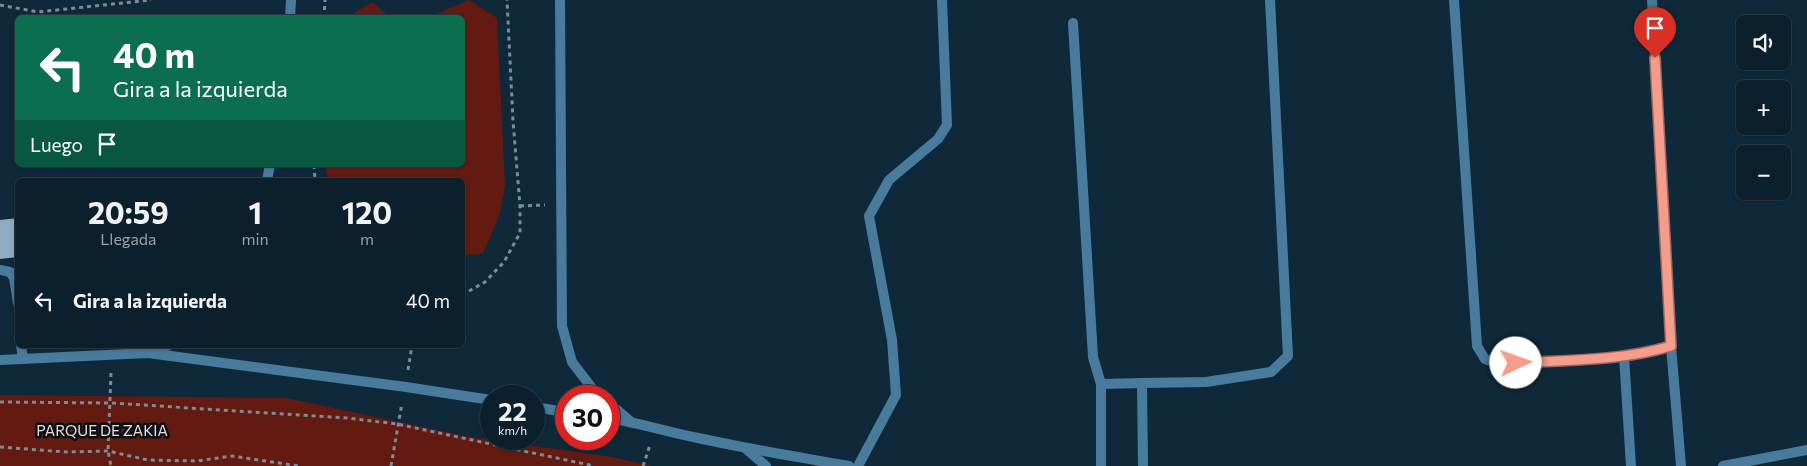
<!DOCTYPE html>
<html lang="es">
<head>
<meta charset="utf-8">
<style>
  :root { --surface:#0c1f2c; --page:#152734; --text:#f1f3f6; --muted:#9aa2a9; --line:#2c3d48 }
  body { margin:0; font-family:Commissioner,sans-serif; background:var(--page); color:var(--text); height:100vh; display:flex; flex-direction:column; font-size:19px; white-space:nowrap }
  * { box-sizing:border-box; margin:0 }
  p { font-size:16px; color:var(--muted) }
  .icon { flex:none; width:28px; height:28px; fill:none; stroke:currentColor; stroke-width:2; stroke-linecap:round; stroke-linejoin:round }
  .map { position:relative; flex:1; overflow:hidden }
  .sheet { position:absolute; left:15px; top:178px; width:450px; height:170px; display:flex; flex-direction:column; background:var(--surface); border-radius:8px; box-shadow:0 1px 4px #0004,0 0 0 1px var(--line) }
  .sheet>* { flex:none }
  .hud { position:absolute; left:15px; top:15px; width:450px; height:152px; border-radius:8px; box-shadow:0 1px 4px #0004,0 0 0 1px var(--line); background:#0b6e4f; color:#fff; overflow:hidden }
  .buttons { position:absolute; left:1736px; top:15px; display:grid; gap:10px }
  .buttons a { display:grid; place-items:center; width:55px; height:55px; border-radius:8px; background:var(--surface); box-shadow:0 1px 4px #0004,0 0 0 1px var(--line); font-size:25px }
  .speed { position:absolute; left:480px; top:385px; display:flex; gap:10px; font-size:25px; font-weight:700; text-align:center }
  .speed>* { display:grid; place-content:center; width:65px; height:65px; border-radius:50%; background:var(--surface); box-shadow:0 1px 4px #0004,0 0 0 1px var(--line); line-height:1 }
  .speed small { font-size:12px; font-weight:400 }
  .speed .limit { border:8px solid #d22; background:#fff; color:#111 }
  .pin { position:absolute; display:grid; place-items:center; width:42px; height:42px; color:#fff; margin:-51px -21px; border-radius:50% 50% 50% 0; rotate:-45deg; box-shadow:0 0 5px #0007 }
  .pin .icon { rotate:45deg }
  .me { position:absolute; width:55px; margin:-28px; rotate:87deg; stroke-linejoin:round; filter:drop-shadow(0 0 4px #0008) }
  .turn { display:flex; align-items:center; gap:18px; height:105px; padding:0 15px; font-size:22px }
  .turn .icon { width:65px; height:65px; stroke-width:2.5 }
  .turn b { display:block; font-size:35px; line-height:42px }
  .then { display:flex; align-items:center; height:48px; padding:0 15px; background:#0003; gap:10px; font-size:19px }
  .eta { display:flex; justify-content:space-evenly; align-items:center; height:85px; text-align:center }
  .eta b { font-size:30px; font-weight:700; line-height:35px }
  ul { padding:0; list-style:none }
  li { display:flex; align-items:center; gap:15px; height:75px; padding:0 15px }
  li div { flex:1 }
  li b { display:block; font-size:19px }
  li em { font-style:normal }
  .map>svg:first-child { display:block }
  .green { fill:#631a10 }
  .building { fill:#8facc1 }
  .lines { fill:none; stroke-linecap:round; stroke-linejoin:round }
  .path { stroke:#798d9a; stroke-width:3; stroke-dasharray:4 4; stroke-linecap:butt }
  .service { stroke:#497b9d; stroke-width:10 }
  .minor { stroke:#497b9d; stroke-width:10 }
  .tertiary { stroke:#497b9d; stroke-width:10 }
  .route-casing { stroke:#9f665c; stroke-width:12 }
  .route { stroke:#f49d8d; stroke-width:9 }
  .labels { text-anchor:middle; stroke-width:5; stroke-linejoin:round; paint-order:stroke }
  .park-label { font-size:15px; fill:#f1d9d4; stroke:#071118 }
</style>
</head>
<body>
<div class="map">
<svg width="1807" height="466" viewBox="0 0 1807 466">
  <rect width="100%" height="100%" fill="#10293a"/>
  <g class="green">
    <path d="M469,0L497,18L505,185L500,214L483,254L463,255L462,180H330L325,169V165H462V18L429,17Z"/>
    <path d="M372,2L390,17H348Z"/>
    <path d="M0,395L286,398L465,436L612,457L651,466H0Z"/>
  </g>
  <path class="building" d="M18,218V257L0,259V220Z"/>
  <g class="lines">
    <g class="path">
      <path d="M0,5L38,12L151,0"/>
      <path d="M324,18L325,0"/>
      <path d="M314,165L315,180"/>
      <path d="M520,206L545,205"/>
      <path d="M462,295L485,282L504,262L520,233V206L513,121L507,0"/>
      <path d="M408,370L412,345"/>
      <path d="M111,373L108,451L111,466"/>
      <path d="M0,402L111,403L347,418L397,424L594,466"/>
      <path d="M0,447L66,452L108,451L148,460L197,461L232,456L299,466"/>
      <path d="M391,466L402,403"/>
      <path d="M643,466L650,445"/>
    </g>
    <g class="service">
      <path d="M0,270L10,272L14,278L18,303"/>
      <path d="M21,345L23,359"/>
    </g>
    <g class="minor">
      <path d="M1454,0L1477,346L1485,359L1499,364C1556,360 1616,362 1671,346"/>
      <path d="M1652,0L1671,346L1681,466"/>
      <path d="M1073,23L1093,357L1101,384L1142,383"/>
      <path d="M1624,356L1631,466"/>
      <path d="M858,466L896,395L892,340L869,216L889,180L938,139L947,125L942,0"/>
      <path d="M1101,466V384"/>
      <path d="M1143,466L1142,383L1206,382L1271,372L1288,356L1270,0"/>
    </g>
    <g class="tertiary">
      <path d="M560,0L562,326L572,362L595,392L601,396"/>
      <path d="M290,18L291,0"/>
      <path d="M267,180L270,165"/>
      <path d="M149,353L169,345"/>
      <path d="M0,360L148,353L406,387L491,400"/>
      <path d="M609,403L630,421"/>
      <path d="M534,407L566,412"/>
      <path d="M609,418C639,423 668,432 698,438C748,449 799,457 849,466"/>
      <path d="M745,448L766,466"/>
      <path d="M1723,466L1807,450"/>
    </g>
  </g>
  <g class="lines">
    <defs>
      <path id="route" d="M1516,363C1568,360 1621,361 1671,346L1655,58"/>
    </defs>
    <use href="#route" class="route-casing"/>
    <use href="#route" class="route"/>
  </g>
  <g class="labels">
    <g class="park-label">
      <text x="102" y="436">PARQUE DE ZAKIA</text>
    </g>
  </g>
</svg>
<div class="buttons">
<a><svg class="icon" aria-label="sound" viewBox="0 0 24 24"><path d="M4 9h4l5-4v14l-5-4H4zM17 9q2 3 0 6"/></svg></a>
<a>+</a>
<a>−</a>
</div>
<div class="speed"><div>22<small>km/h</small></div><div class="limit">30</div></div>
<div class="pin" style="left:1655px;top:58px;background:#d93025"><svg class="icon" aria-label="arrive" viewBox="0 0 24 24"><path d="M6 21V4h12l-3 4 3 4H6"/></svg></div>
<svg class="me" style="left:1516px;top:363px" viewBox="-20 -20 40 40"><circle r="19" fill="#fff"/><path d="M0-13L10 11 0 6-10 11z" fill="#f49d8d"/></svg>
<div class="hud">
<div class="turn"><svg class="icon" aria-label="left" viewBox="0 0 24 24"><path d="M17 20v-9H6M10 6l-5 5 5 5"/></svg><div><b>40 m</b>Gira a la izquierda</div></div>
<div class="then">Luego<svg class="icon" aria-label="arrive" viewBox="0 0 24 24"><path d="M6 21V4h12l-3 4 3 4H6"/></svg></div>
</div>
<section class="sheet">
<div class="eta">
<div><b>20:59</b><p>Llegada</p></div>
<div><b>1</b><p>min</p></div>
<div><b>120</b><p>m</p></div>
</div>
<ul>
<li><svg class="icon" aria-label="left" viewBox="0 0 24 24"><path d="M17 20v-9H6M10 6l-5 5 5 5"/></svg><div><b>Gira a la izquierda</b></div><em>40 m</em></li>
</ul>
</section>
</div>
</body>
</html>
